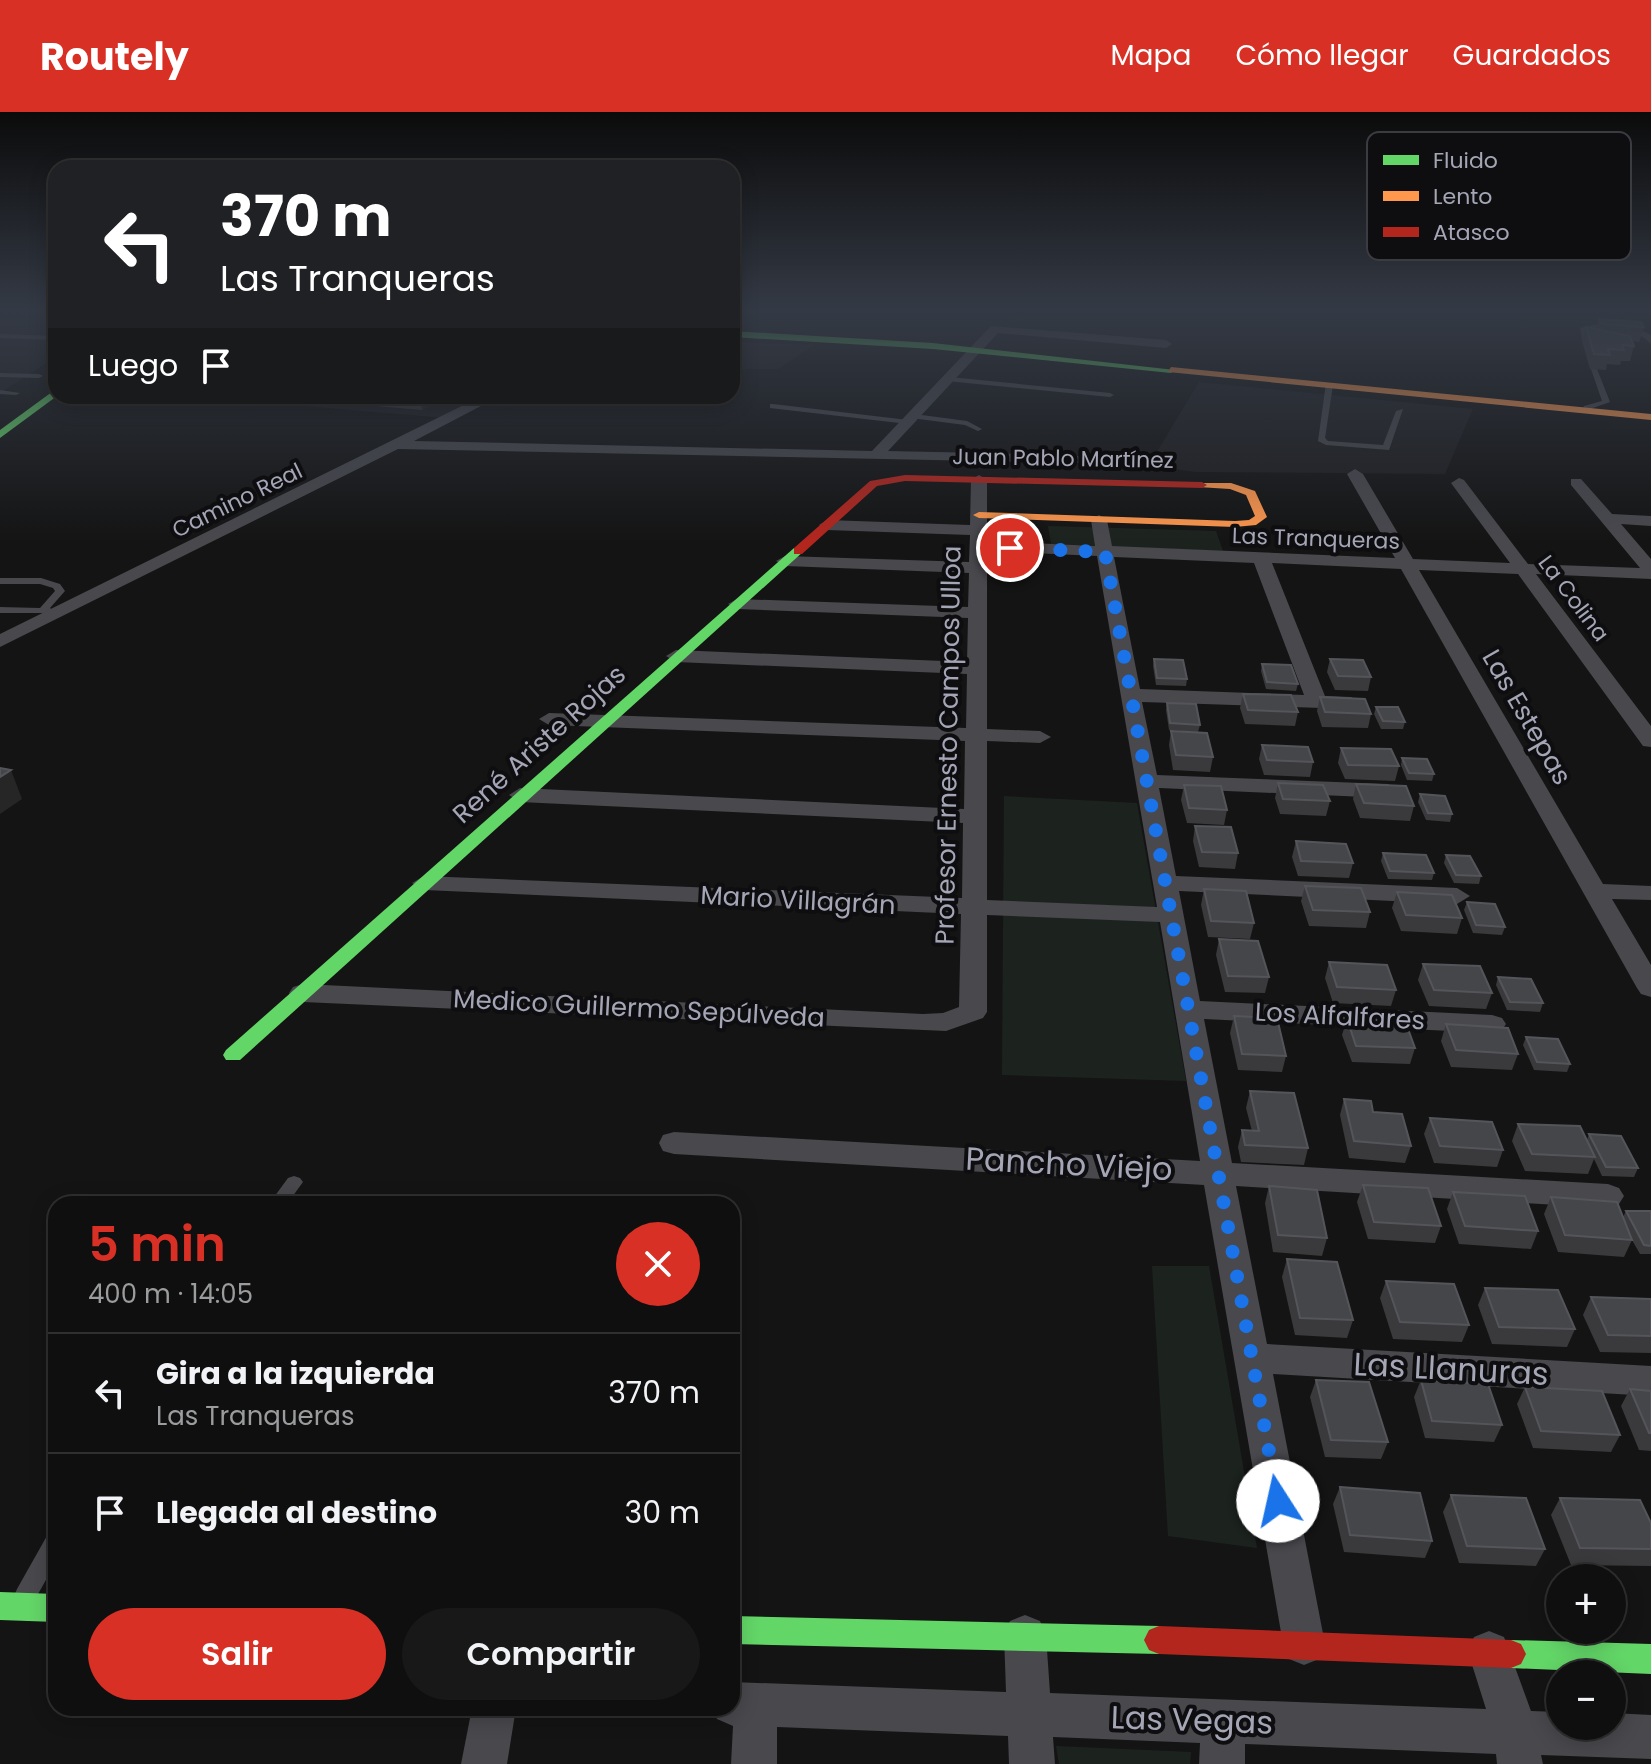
<!DOCTYPE html>
<html lang="es">
<head>
<meta charset="utf-8">
<style>
  :root { --surface:#0f0f0f; --page:#181818; --text:#f1f3f6; --muted:#9b9c9e; --line:#2f2f2f; --accent:#d93025 }
  body { margin:0; font-family:Poppins,sans-serif; background:var(--page); color:var(--text); height:100vh; display:flex; flex-direction:column; font-size:30px; white-space:nowrap }
  * { box-sizing:border-box; margin:0 }
  p { font-size:26px; color:var(--muted) }
  .icon { flex:none; width:44px; height:44px; fill:none; stroke:currentColor; stroke-width:2; stroke-linecap:round; stroke-linejoin:round }
  .map { position:relative; flex:1; overflow:hidden }
  .sheet { position:absolute; left:48px; top:1084px; width:692px; height:520px; display:flex; flex-direction:column; background:var(--surface); border-radius:24px; box-shadow:0 4px 20px #0003,0 0 0 2px var(--line) }
  .sheet>* { flex:none }
  .guide { position:absolute; left:48px; top:48px; width:692px; height:244px; border-radius:24px; box-shadow:0 4px 20px #0003,0 0 0 2px var(--line); background:#202124; color:#fff; overflow:hidden }
  .tools { position:absolute; left:1546px; top:1452px; display:grid; gap:16px }
  .tools a { display:grid; place-items:center; width:80px; height:80px; border-radius:50%; background:var(--surface); box-shadow:0 4px 20px #0003,0 0 0 2px var(--line); font-size:40px }
  .pin { position:absolute; display:grid; place-items:center; width:68px; height:68px; color:#fff; margin:-34px; border:4px solid #fff; border-radius:50%; box-shadow:0 2px 8px #0007 }
  .me { position:absolute; width:88px; margin:-44px; rotate:350deg; stroke-linejoin:round; filter:drop-shadow(0 0 6px #0008) }
  .turn { display:flex; align-items:center; gap:28px; height:168px; padding:0 40px; font-size:36px }
  .turn .icon { width:104px; height:104px; stroke-width:2.5 }
  .turn b { display:block; font-size:56px; line-height:68px }
  .then { display:flex; align-items:center; height:76px; padding:0 40px; background:#0003; gap:16px; font-size:30px }
  .round { display:grid; place-items:center; flex:none; width:84px; height:84px; border-radius:42px; background:var(--page) }
  .overview { display:flex; align-items:center; justify-content:space-between; height:136px; padding:0 40px }
  h1 { font-size:48px; font-weight:600; line-height:60px; color:var(--accent) }
  .cta { display:flex; gap:16px; margin-top:auto; padding:16px 40px }
  .cta a { flex:1; height:92px; border-radius:48px; background:var(--accent); color:#fff; font-size:32px; font-weight:600; line-height:92px; text-align:center }
  .cta a+a { background:var(--page); color:var(--text) }
  ul { padding:0; list-style:none }
  li { display:flex; align-items:center; gap:24px; height:120px; padding:0 40px; border-top:2px solid var(--line) }
  li div { flex:1 }
  li b { display:block; font-size:30px }
  li em { font-style:normal }
  header { display:flex; align-items:center; gap:48px; box-sizing:border-box; height:112px; padding:0 40px; background:var(--accent); color:#fff }
  header strong { font-size:38px }
  nav { display:flex; gap:44px; margin-inline-start:auto; font-size:28px }
  .map>svg:first-child { display:block }
  .built { fill:#1e1e20 }
  .green { fill:#1c231e }
  .lines { fill:none; stroke-linecap:round; stroke-linejoin:round }
  .lane { fill:#48484d; fill-rule:evenodd }
  .street { fill:#48484d; fill-rule:evenodd }
  .fast { fill:#63d668; fill-rule:evenodd }
  .slow { fill:#ff974d; fill-rule:evenodd }
  .jam { fill:#b3261e; fill-rule:evenodd }
  .wall { fill:#3a3a3c }
  .shaded-wall { fill:#262627 }
  .building { fill:#454649; stroke:#54555a; stroke-width:2 }
  .route { stroke:#1a73e8; stroke-width:14; stroke-dasharray:0 25.2 }
  .labels { text-anchor:middle; stroke-width:8; stroke-linejoin:round; paint-order:stroke }
  .far-street-label { font-size:22px; fill:#a4a6b6; stroke:#0e0e10 }
  .street-label { font-size:26px; fill:#a4a6b6; stroke:#0e0e10 }
  .near-street-label { font-size:32px; fill:#a4a6b6; stroke:#0e0e10 }
  .key { fill:#0e0e10; stroke:#3b3c42; stroke-width:2 }
  .key-label { font-size:22px; fill:#a4a6b6 }
</style>
</head>
<body>
<header>
<strong>Routely</strong>
<nav><a>Mapa</a><a>Cómo llegar</a><a>Guardados</a></nav>
</header>
<div class="map">
<svg width="1651" height="1652" viewBox="0 0 1651 1652">
  <rect width="100%" height="100%" fill="#141414"/>
  <g class="built">
    <path d="M0,198H56V245L0,281Z"/>
    <path d="M732,230L814,233L778,257H732Z"/>
    <path d="M1199,270L1473,297L1445,362L1195,360L1149,353Z"/>
    <path d="M187,284H486L445,306Z"/>
  </g>
  <g class="green">
    <path d="M1048,414L1216,419L1223,439L1051,432Z"/>
    <path d="M1004,684L1137,691L1186,969L1002,963Z"/>
    <path d="M1152,1154H1209L1257,1436L1168,1424Z"/>
    <path d="M1056,1634L1191,1640L1190,1652H1059Z"/>
  </g>
  <g class="lines">
    <g class="lane">
      <path d="M1598,212C1616,212 1635,214 1651,223V232C1635,215 1609,214 1585,218L1588,230L1583,231L1580,216Z"/>
      <path d="M0,222L56,224V228L0,226Z"/>
      <path d="M1594,255L1597,257L1610,290L1587,298L1583,296L1584,294L1602,289L1591,257Z"/>
      <path d="M0,261L39,262L43,264L39,266L0,265Z"/>
      <path d="M949,265L1110,281L1114,283L1110,285L946,269Z"/>
      <path d="M1326,271L1333,273L1325,326L1328,329L1383,333L1396,299L1403,297L1389,338L1326,333L1318,329Z"/>
      <path d="M0,278L20,281L16,283L0,282Z"/>
      <path d="M773,292L908,308L912,310L908,312L770,296V292Z"/>
      <path d="M914,302L967,309L982,317L978,319L965,313L911,306V302Z"/>
      <path d="M0,466H41L60,472L65,479L50,496L54,499L53,501H0V495L40,496L55,479L53,476L40,472H0Z"/>
      <path d="M294,1064L300,1066L303,1070L287,1092H269L288,1066Z"/>
      <path d="M56,1419V1450L33,1491L25,1495L17,1491L14,1484L17,1477L48,1422Z"/>
    </g>
    <g class="street">
      <path d="M991,214L1166,228L1172,232L1166,236L998,221L888,339L1075,343L1080,345V351L398,337L0,535V522L482,284H500L414,329L872,339Z"/>
      <path d="M1355,357L1363,362L1413,447L1510,451L1451,371L1459,366L1464,368L1528,452L1640,456L1571,373V367H1581L1612,402L1651,404V414L1621,412L1651,447V467L1536,462L1651,614V635L1643,634L1518,462L1419,458L1603,772L1651,774V788L1612,787L1651,853V885L1641,882L1637,876L1401,457L1272,451L1325,584L1351,585L1361,591L1351,597L1142,590L1157,663L1388,672L1399,679L1388,686L1159,676L1176,764L1457,776L1470,784L1457,792L1179,779L1200,889L1492,903L1502,906L1506,912L1502,918L1492,921L1204,907L1232,1051L1608,1072L1619,1076L1624,1084L1619,1092L1608,1096L1236,1074L1267,1232L1651,1254V1284L1273,1262L1325,1532L1319,1547L1304,1553L1289,1547L1283,1532L1204,1073L674,1042L663,1039L659,1031L663,1023L674,1020L1200,1049L1160,810L987,803V900L983,906L946,919L303,890L293,887L289,881L293,875L303,872L923,902L943,901L959,895L961,802L424,778L412,771L424,764L962,786L963,711L520,690L509,683L520,676L964,697L965,629L549,613L539,607L549,601L966,616L967,562L676,550L666,544L676,538L967,550L968,506L737,497L728,492L737,487L968,495L969,461L785,454L776,449L785,444L969,450L970,423L827,418L819,413L827,408L970,413L971,368L979,363L987,368V429L1095,434L1091,408L1099,403L1107,408L1112,434L1395,446L1347,362ZM987,439L1097,444L1157,795L987,788V629L1040,631L1051,625L1040,619L987,617ZM1114,445L1254,451L1304,583L1140,577Z"/>
      <path d="M1025,1503L1040,1509L1046,1523L1050,1581L1486,1597L1468,1540L1474,1525L1489,1519L1504,1525L1531,1599L1560,1600V1614H1612V1601L1651,1603V1647L1541,1643L1543,1652H1497L1496,1642L1245,1632V1652H1199L1200,1631L1053,1625L1055,1652H1009L1008,1624L777,1615V1652H731L733,1614L717,1607L712,1596H732V1570L1006,1580L1004,1523L1010,1509Z"/>
      <path d="M472,1596H516L507,1652H461Z"/>
    </g>
    <g class="fast">
      <path d="M732,219L933,231L1175,258L1171,261L933,237L732,225Z"/>
      <path d="M56,277L57,284L0,326V318Z"/>
      <path d="M794,436L804,439L240,948H226L223,943L226,938Z"/>
      <path d="M0,1480L56,1482V1510L0,1508Z"/>
      <path d="M732,1504L1159,1514L1169,1518L1174,1528L1169,1538L1159,1542L732,1532Z"/>
      <path d="M1511,1528L1651,1532V1562L1511,1556L1501,1552L1496,1542L1501,1532Z"/>
    </g>
    <g class="slow">
      <path d="M1171,255L1651,302V308L1168,260Z"/>
      <path d="M1198,371H1231L1255,379L1267,405L1256,413L1235,415L979,406L973,403L979,400L1235,409L1249,408L1255,404L1246,383L1230,377L1198,375Z"/>
    </g>
    <g class="jam">
      <path d="M905,363L1202,370L1207,373L1202,376L905,369L877,374L802,442H794V436L870,369Z"/>
      <path d="M1159,1514L1511,1528L1521,1532L1526,1542L1521,1552L1511,1556L1159,1542L1149,1538L1144,1528L1149,1518Z"/>
    </g>
  </g>
  <g class="wall">
    <path d="M1599,207L1644,215L1639,230L1632,229L1634,234L1630,249H1621L1620,253L1607,252L1606,258L1590,257L1582,229L1586,215L1596,217Z"/>
    <path d="M260,284H435L436,290L422,298Z"/>
    <path d="M1154,547L1187,567L1186,574L1156,573L1153,554Z"/>
    <path d="M1330,547L1371,565L1368,579L1335,578L1327,560Z"/>
    <path d="M1262,552L1298,572L1296,579L1266,577L1261,559Z"/>
    <path d="M1243,582L1298,600L1295,614L1245,612L1240,596Z"/>
    <path d="M1320,585L1371,602L1368,616L1322,615L1317,599Z"/>
    <path d="M1167,591L1200,613L1198,620L1169,618L1166,598Z"/>
    <path d="M1376,595L1405,610L1403,617H1381L1374,602Z"/>
    <path d="M1171,619L1213,645L1210,660L1173,658L1169,633Z"/>
    <path d="M1262,633L1313,650L1310,665L1264,663L1259,647Z"/>
    <path d="M1341,636L1399,654L1395,669L1345,667L1338,651Z"/>
    <path d="M1402,646L1434,662L1432,669L1407,668L1401,653Z"/>
    <path d="M1278,671L1330,689L1326,704L1280,702L1275,686Z"/>
    <path d="M1356,672L1414,694L1410,709L1360,706L1353,687Z"/>
    <path d="M1184,673L1227,698L1224,713L1187,711L1181,688Z"/>
    <path d="M1420,682L1452,702L1450,710L1426,708L1418,690Z"/>
    <path d="M1195,714L1238,741L1235,757L1199,755L1193,729Z"/>
    <path d="M1296,729L1353,751L1349,766L1298,764L1292,745Z"/>
    <path d="M1383,741L1434,761L1432,768L1388,767L1381,749Z"/>
    <path d="M1446,743L1481,764L1479,772L1454,771L1444,751Z"/>
    <path d="M1305,774L1370,800L1366,816L1309,814L1301,789Z"/>
    <path d="M1204,777L1254,811L1250,827L1208,825L1201,793Z"/>
    <path d="M1397,780L1462,806L1457,822L1401,819L1392,796Z"/>
    <path d="M1467,790L1505,815L1502,823L1473,821L1464,798Z"/>
    <path d="M1219,827L1269,865L1265,881L1225,880L1216,843Z"/>
    <path d="M1329,850L1396,878L1391,894L1333,891L1325,866Z"/>
    <path d="M1423,852L1492,881L1486,897L1429,894L1418,868Z"/>
    <path d="M1498,865L1543,891L1540,900L1507,898L1496,873Z"/>
    <path d="M1234,904L1286,944L1282,960L1238,958L1230,921Z"/>
    <path d="M1347,907L1415,936L1410,952L1352,950L1342,923Z"/>
    <path d="M1446,912L1518,942L1512,958L1451,955L1441,929Z"/>
    <path d="M1526,925L1570,952L1567,960L1534,958L1523,933Z"/>
    <path d="M1250,979L1308,1036L1304,1053L1241,1050L1238,1035L1242,1018L1252,1019L1246,996Z"/>
    <path d="M1344,987L1373,1000L1411,1034L1405,1051L1349,1046L1340,1003Z"/>
    <path d="M1430,1006L1503,1038L1497,1055L1434,1051L1424,1022Z"/>
    <path d="M1518,1012L1587,1028L1589,1022L1638,1056L1634,1065L1602,1064L1594,1047L1588,1062L1525,1059L1512,1029Z"/>
    <path d="M1363,1073L1441,1114L1435,1131L1368,1127L1357,1090Z"/>
    <path d="M1269,1074L1327,1126L1322,1144L1273,1140L1265,1091Z"/>
    <path d="M1453,1080L1538,1119L1531,1137L1459,1132L1447,1097Z"/>
    <path d="M1551,1085L1623,1105L1626,1099H1651V1142H1640L1632,1128L1624,1145L1558,1140L1544,1102Z"/>
    <path d="M1287,1147L1353,1208L1347,1226L1295,1223L1282,1165Z"/>
    <path d="M1386,1169L1469,1213L1462,1230L1393,1227L1380,1186Z"/>
    <path d="M1485,1176L1575,1217L1567,1235L1492,1232L1478,1193Z"/>
    <path d="M1591,1185L1651,1187V1241L1600,1240L1583,1203Z"/>
    <path d="M1316,1268L1388,1330L1381,1347L1325,1345L1310,1285Z"/>
    <path d="M1421,1268L1502,1313L1494,1330L1425,1326L1414,1285Z"/>
    <path d="M1525,1275L1620,1323L1611,1340L1533,1336L1517,1292Z"/>
    <path d="M1630,1277L1651,1279V1339L1639,1338L1621,1294Z"/>
    <path d="M1340,1375L1432,1429L1425,1446L1344,1440L1333,1392Z"/>
    <path d="M1451,1383L1545,1437L1536,1454L1459,1451L1443,1400Z"/>
    <path d="M1560,1386L1651,1411V1454L1571,1453L1551,1403Z"/>
  </g>
  <g class="shaded-wall">
    <path d="M420,284H435L436,290L422,298Z"/>
    <path d="M11,658L22,687L0,702V665Z"/>
  </g>
  <g class="building">
    <path d="M1599,207L1641,210L1644,215L1602,212Z"/>
    <path d="M1586,215L1630,224L1634,234L1622,233L1624,238L1608,237L1610,243L1594,242Z"/>
    <path d="M1154,547L1183,548L1187,567L1157,566Z"/>
    <path d="M1330,547L1363,548L1371,565L1338,564Z"/>
    <path d="M1262,552L1291,553L1298,572L1267,570Z"/>
    <path d="M1243,582L1291,583L1298,600L1248,598Z"/>
    <path d="M1320,585L1365,587L1371,602L1325,600Z"/>
    <path d="M1167,591L1196,592L1200,613L1170,611Z"/>
    <path d="M1376,595H1398L1405,610L1383,609Z"/>
    <path d="M1171,619L1207,621L1213,645L1176,643Z"/>
    <path d="M1262,633L1308,635L1313,650L1267,648Z"/>
    <path d="M1341,636L1391,637L1399,654L1348,653Z"/>
    <path d="M1402,646L1427,647L1434,662L1409,661Z"/>
    <path d="M0,656L11,658L0,665Z"/>
    <path d="M1278,671L1323,673L1330,689L1283,687Z"/>
    <path d="M1356,672L1406,674L1414,694L1364,691Z"/>
    <path d="M1184,673L1221,674L1227,698L1189,696Z"/>
    <path d="M1420,682L1445,684L1452,702L1428,701Z"/>
    <path d="M1195,714L1231,715L1238,741L1202,740Z"/>
    <path d="M1296,729L1346,732L1353,751L1301,749Z"/>
    <path d="M1383,741L1426,743L1434,761L1390,759Z"/>
    <path d="M1446,743L1470,744L1481,764L1456,763Z"/>
    <path d="M1305,774L1361,776L1370,800L1313,798Z"/>
    <path d="M1204,777L1246,779L1254,811L1211,809Z"/>
    <path d="M1397,780L1452,783L1462,806L1406,803Z"/>
    <path d="M1467,790L1495,792L1505,815L1476,813Z"/>
    <path d="M1219,827L1258,829L1269,865L1228,864Z"/>
    <path d="M1329,850L1387,853L1396,878L1337,875Z"/>
    <path d="M1423,852L1480,854L1492,881L1434,878Z"/>
    <path d="M1498,865L1531,867L1543,891L1510,890Z"/>
    <path d="M1234,904L1277,906L1286,944L1242,942Z"/>
    <path d="M1347,907L1405,909L1415,936L1356,934Z"/>
    <path d="M1446,912L1508,916L1518,942L1456,938Z"/>
    <path d="M1526,925L1558,927L1570,952L1537,950Z"/>
    <path d="M1250,979L1294,981L1308,1036L1245,1033L1242,1018L1259,1019Z"/>
    <path d="M1344,987L1371,989L1373,1000L1402,1002L1411,1034L1354,1029Z"/>
    <path d="M1430,1006L1492,1010L1503,1038L1440,1034Z"/>
    <path d="M1518,1012L1580,1014L1595,1045L1532,1042Z"/>
    <path d="M1589,1022L1621,1024L1638,1056L1606,1055Z"/>
    <path d="M1363,1073L1428,1076L1441,1114L1374,1110Z"/>
    <path d="M1269,1074L1317,1078L1327,1126L1278,1123Z"/>
    <path d="M1453,1080L1525,1084L1538,1119L1465,1114Z"/>
    <path d="M1551,1085L1617,1090L1632,1128L1565,1123Z"/>
    <path d="M1626,1099H1651V1134L1644,1133Z"/>
    <path d="M1287,1147L1337,1150L1353,1208L1300,1206Z"/>
    <path d="M1386,1169L1454,1172L1469,1213L1400,1210Z"/>
    <path d="M1485,1176L1558,1178L1575,1217L1499,1215Z"/>
    <path d="M1591,1185L1651,1187V1224L1608,1223Z"/>
    <path d="M1316,1268L1369,1270L1388,1330L1331,1328Z"/>
    <path d="M1421,1268L1488,1272L1502,1313L1432,1309Z"/>
    <path d="M1525,1275L1602,1279L1620,1323L1541,1319Z"/>
    <path d="M1630,1277L1651,1279V1321H1649Z"/>
    <path d="M1340,1375L1420,1381L1432,1429L1350,1423Z"/>
    <path d="M1451,1383L1526,1386L1545,1437L1467,1434Z"/>
    <path d="M1560,1386L1640,1388L1651,1411V1437L1580,1436Z"/>
  </g>
  <linearGradient id="sky" x2="0" y2="1"><stop stop-color="#0b0b0b"/><stop offset="0.46" stop-color="#343a45"/><stop offset="1" stop-color="#343a45" stop-opacity="0"/></linearGradient>
  <rect width="1651" height="430" fill="url(#sky)"/>
  <g class="lines">
    <path class="route" d="M1010,436L1105,440L1278,1389"/>
  </g>
  <g class="labels">
    <g class="far-street-label">
      <text transform="translate(1063 346) rotate(1)" y="8">Juan Pablo Martínez</text>
      <text transform="translate(237 388) rotate(-26)" y="8">Camino Real</text>
      <text transform="translate(1316 426) rotate(2)" y="8">Las Tranqueras</text>
      <text transform="translate(1574 486) rotate(53)" y="8">La Colina</text>
    </g>
    <g class="street-label">
      <text transform="translate(1527 605) rotate(60)" y="9">Las Estepas</text>
      <text transform="translate(539 632) rotate(-42)" y="9">René Ariste Rojas</text>
      <text transform="translate(948 633) rotate(-89)" y="9">Profesor Ernesto Campos Ulloa</text>
      <text transform="translate(798 788) rotate(3)" y="9">Mario Villagrán</text>
      <text transform="translate(639 896) rotate(3)" y="9">Medico Guillermo Sepúlveda</text>
      <text transform="translate(1340 904) rotate(3)" y="9">Los Alfalfares</text>
    </g>
    <g class="near-street-label">
      <text transform="translate(1069 1052) rotate(3)" y="11">Pancho Viejo</text>
      <text transform="translate(1451 1257) rotate(3)" y="11">Las Llanuras</text>
      <text transform="translate(1192 1608) rotate(2)" y="11">Las Vegas</text>
    </g>
  </g>
  <rect x="1367" y="20" width="264" height="128" rx="12" class="key"/>
  <rect x="1383" y="43" width="36" height="10" fill="#63d668"/>
  <rect x="1383" y="79" width="36" height="10" fill="#ff974d"/>
  <rect x="1383" y="115" width="36" height="10" fill="#b3261e"/>
  <g class="key-label">
    <text x="1433" y="56">Fluido</text>
    <text x="1433" y="92">Lento</text>
    <text x="1433" y="128">Atasco</text>
  </g>
</svg>
<div class="tools">
<a>+</a>
<a>−</a>
</div>
<div class="pin" style="left:1010px;top:436px;background:#d93025"><svg class="icon" aria-label="arrive" viewBox="0 0 24 24"><path d="M6 21V4h12l-3 4 3 4H6"/></svg></div>
<svg class="me" style="left:1278px;top:1389px" viewBox="-20 -20 40 40"><circle r="19" fill="#fff"/><path d="M0-13L10 11 0 6-10 11z" fill="#1a73e8"/></svg>
<div class="guide">
<div class="turn"><svg class="icon" aria-label="left" viewBox="0 0 24 24"><path d="M17 20v-9H6M10 6l-5 5 5 5"/></svg><div><b>370 m</b>Las Tranqueras</div></div>
<div class="then">Luego<svg class="icon" aria-label="arrive" viewBox="0 0 24 24"><path d="M6 21V4h12l-3 4 3 4H6"/></svg></div>
</div>
<section class="sheet">
<div class="overview"><div><h1>5 min</h1><p>400 m · 14:05</p></div><a class="round" style="background:#d93025;color:#fff"><svg class="icon" aria-label="close" viewBox="0 0 24 24"><path d="M6 6l12 12M18 6L6 18"/></svg></a></div>
<ul>
<li><svg class="icon" aria-label="left" viewBox="0 0 24 24"><path d="M17 20v-9H6M10 6l-5 5 5 5"/></svg><div><b>Gira a la izquierda</b><p>Las Tranqueras</p></div><em>370 m</em></li>
<li><svg class="icon" aria-label="arrive" viewBox="0 0 24 24"><path d="M6 21V4h12l-3 4 3 4H6"/></svg><div><b>Llegada al destino</b></div><em>30 m</em></li>
</ul>
<div class="cta"><a>Salir</a><a>Compartir</a></div>
</section>
</div>
</body>
</html>
